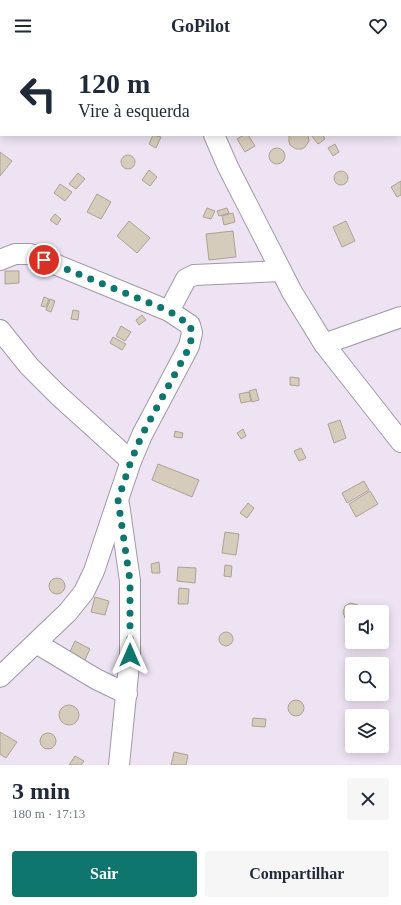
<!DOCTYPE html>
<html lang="pt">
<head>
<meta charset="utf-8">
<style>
  :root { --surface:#fff; --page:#f6f6f7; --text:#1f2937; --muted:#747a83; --accent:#0f766e }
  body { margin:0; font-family:"Times New Roman",serif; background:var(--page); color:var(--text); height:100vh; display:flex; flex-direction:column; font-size:15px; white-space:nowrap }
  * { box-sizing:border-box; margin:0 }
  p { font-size:13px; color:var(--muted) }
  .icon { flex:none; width:22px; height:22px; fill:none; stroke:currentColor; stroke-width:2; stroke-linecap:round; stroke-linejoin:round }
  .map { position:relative; height:713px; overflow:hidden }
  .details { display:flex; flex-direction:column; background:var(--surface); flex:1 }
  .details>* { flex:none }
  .hud { position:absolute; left:0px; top:0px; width:401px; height:84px; box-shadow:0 2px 10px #0003; background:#fff; color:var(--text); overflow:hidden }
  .controls { position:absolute; left:345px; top:553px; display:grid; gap:8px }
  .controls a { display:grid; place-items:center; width:44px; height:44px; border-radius:4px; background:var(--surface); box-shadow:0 2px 10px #0003; font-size:20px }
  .pin { position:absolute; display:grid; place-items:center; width:34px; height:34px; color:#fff; margin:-17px; border:2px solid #fff; border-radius:50%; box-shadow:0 1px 4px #0007 }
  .me { position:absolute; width:44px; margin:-22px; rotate:0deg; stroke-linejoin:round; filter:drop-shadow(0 0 3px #0008) }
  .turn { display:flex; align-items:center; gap:14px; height:84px; padding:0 12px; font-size:18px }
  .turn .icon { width:52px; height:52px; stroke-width:2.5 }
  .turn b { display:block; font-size:28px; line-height:34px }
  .round { display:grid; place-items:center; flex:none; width:42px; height:42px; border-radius:4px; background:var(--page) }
  .head { display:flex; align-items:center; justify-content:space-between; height:68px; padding:0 12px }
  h1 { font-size:24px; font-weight:700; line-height:30px }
  .action { display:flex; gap:8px; margin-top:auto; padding:8px 12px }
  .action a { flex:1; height:46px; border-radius:4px; background:var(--accent); color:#fff; font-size:16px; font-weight:700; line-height:46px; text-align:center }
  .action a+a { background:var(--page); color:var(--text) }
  header { display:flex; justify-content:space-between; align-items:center; height:52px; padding:0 12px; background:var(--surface); font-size:18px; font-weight:700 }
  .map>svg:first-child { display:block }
  .building { fill:#d6ccbc; stroke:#aca293 }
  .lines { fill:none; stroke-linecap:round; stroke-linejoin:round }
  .street-casing { stroke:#a297a6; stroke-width:22 }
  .street { stroke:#fff; stroke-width:20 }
  .route { stroke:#0f766e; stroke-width:7; stroke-dasharray:0 12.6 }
</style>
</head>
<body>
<header><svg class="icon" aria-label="menu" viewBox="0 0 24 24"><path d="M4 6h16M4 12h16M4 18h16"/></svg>GoPilot<svg class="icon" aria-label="heart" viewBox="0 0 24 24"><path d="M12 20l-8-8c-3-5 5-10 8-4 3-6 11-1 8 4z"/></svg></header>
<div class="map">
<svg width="401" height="713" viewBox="0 0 401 713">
  <rect width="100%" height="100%" fill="#eee3f3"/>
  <g class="building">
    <path d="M153,83L161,85L156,96L149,92Z"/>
    <path d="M244,83H248L255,94L245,100L237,87Z"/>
    <path d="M289,83H308L309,89L305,95L302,97H296L290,93L289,90Z"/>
    <path d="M311,83H323L325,87L318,92Z"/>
    <path d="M335,92L339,100L333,104L328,96Z"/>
    <circle cx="277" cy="104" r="8"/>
    <path d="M0,100L12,109L0,124Z"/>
    <circle cx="128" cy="110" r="7"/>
    <path d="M149,118L157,125L150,134L142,128Z"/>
    <circle cx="341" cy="126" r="7"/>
    <path d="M78,121L85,127L76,137L69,132Z"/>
    <path d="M401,129V143L397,145L391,135Z"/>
    <path d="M60,132L72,140L65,149L54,141Z"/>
    <path d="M97,142L111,150L101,167L87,160Z"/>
    <path d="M207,156L215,159L211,167L203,165Z"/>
    <path d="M227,156L229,161L219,164L217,159Z"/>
    <path d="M233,161L235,170L224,173L222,164Z"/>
    <path d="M55,162L61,167L57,173L50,168Z"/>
    <path d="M129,169L150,186L137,201L117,184Z"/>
    <path d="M346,169L355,189L342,195L333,175Z"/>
    <path d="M233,179L236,205L209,208L206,182Z"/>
    <path d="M5,219H19V231L5,232Z"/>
    <path d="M44,245L49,247L46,255L41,254Z"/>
    <path d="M50,247L55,249L51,260L46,258Z"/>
    <path d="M73,258L79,259L78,268L71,267Z"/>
    <path d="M142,263L146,268L139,273L136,268Z"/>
    <path d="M121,274L131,280L125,289L116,284Z"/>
    <path d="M113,285L126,292L122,298L110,291Z"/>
    <path d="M290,325L299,326V334L290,333Z"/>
    <path d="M256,337L259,348L252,350L249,339Z"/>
    <path d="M249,340L251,349L241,351L239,342Z"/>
    <path d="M340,368L346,386L334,391L328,372Z"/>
    <path d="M243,377L246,384L241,387L237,381Z"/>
    <path d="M175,379L183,381L182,386L174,385Z"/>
    <path d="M301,396L306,406L299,409L294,399Z"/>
    <path d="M158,412L199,428L192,445L152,428Z"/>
    <path d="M364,429L369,438L347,451L342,441Z"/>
    <path d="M370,439L378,452L356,465L349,452Z"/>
    <path d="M248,451L254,456L247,466L240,461Z"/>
    <path d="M225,480L239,482L236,503L222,501Z"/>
    <path d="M159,510L160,521H152L151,512Z"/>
    <path d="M225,513L232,514L231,525L224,524Z"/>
    <path d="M178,515L196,516L195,531L177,529Z"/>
    <circle cx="57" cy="534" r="8"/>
    <path d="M179,536L189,537L188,552H178Z"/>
    <path d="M95,545L109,549L105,563L91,560Z"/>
    <path d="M350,551L358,553L361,559L352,560V569L345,566L343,560L345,554Z"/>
    <circle cx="226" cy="587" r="7"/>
    <path d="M75,589L90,597L83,612L68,604Z"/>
    <circle cx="296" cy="656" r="8"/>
    <circle cx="69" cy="663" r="10"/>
    <path d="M253,666L266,667L265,675L252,674Z"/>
    <path d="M0,680L17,690L6,706L0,702Z"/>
    <circle cx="48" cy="689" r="8"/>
    <path d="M174,700L188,703L186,713H171Z"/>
    <path d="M75,704L84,709L81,713H69Z"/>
  </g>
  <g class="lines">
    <defs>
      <g id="street">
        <path d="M182,0V1"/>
        <path d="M214,83L228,115L292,240L324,292L401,390"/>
        <path d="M0,208L15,202H30L169,259L190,273L192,281L189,294L142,383L131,409L94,519L84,540L68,560L0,625"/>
        <path d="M169,259L186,227L194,223L281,219"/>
        <path d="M0,278L29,314L58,343L131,409"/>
        <path d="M324,292L401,265"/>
        <path d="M119,452L130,529V603L119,713"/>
        <path d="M36,591L96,627L127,642"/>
      </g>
    </defs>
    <use href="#street" class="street-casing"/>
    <use href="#street" class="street"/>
  </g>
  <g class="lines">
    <path class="route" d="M44,208L169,259L190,273L192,281L190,294L142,383L131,409L118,448L130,529V603"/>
  </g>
</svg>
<div class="controls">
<a><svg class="icon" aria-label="sound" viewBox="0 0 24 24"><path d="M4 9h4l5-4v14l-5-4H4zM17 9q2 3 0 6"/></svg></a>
<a><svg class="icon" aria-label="search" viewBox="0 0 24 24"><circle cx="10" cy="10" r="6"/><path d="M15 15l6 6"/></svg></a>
<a><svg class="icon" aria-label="layers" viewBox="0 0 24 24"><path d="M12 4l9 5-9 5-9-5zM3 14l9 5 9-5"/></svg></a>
</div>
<div class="pin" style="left:44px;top:208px;background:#d93025"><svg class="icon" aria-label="arrive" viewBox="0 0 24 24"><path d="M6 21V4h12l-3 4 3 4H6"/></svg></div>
<svg class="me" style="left:130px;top:603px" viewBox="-20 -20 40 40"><path d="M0-17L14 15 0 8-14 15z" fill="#0f766e" stroke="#fff" stroke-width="4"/></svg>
<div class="hud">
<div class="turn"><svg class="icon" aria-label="left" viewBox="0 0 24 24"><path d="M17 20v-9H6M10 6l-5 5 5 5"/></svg><div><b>120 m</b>Vire à esquerda</div></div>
</div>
</div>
<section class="details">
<div class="head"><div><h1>3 min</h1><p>180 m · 17:13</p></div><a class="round"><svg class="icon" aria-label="close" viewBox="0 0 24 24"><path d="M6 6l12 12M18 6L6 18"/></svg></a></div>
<div class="action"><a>Sair</a><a>Compartilhar</a></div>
</section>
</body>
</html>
